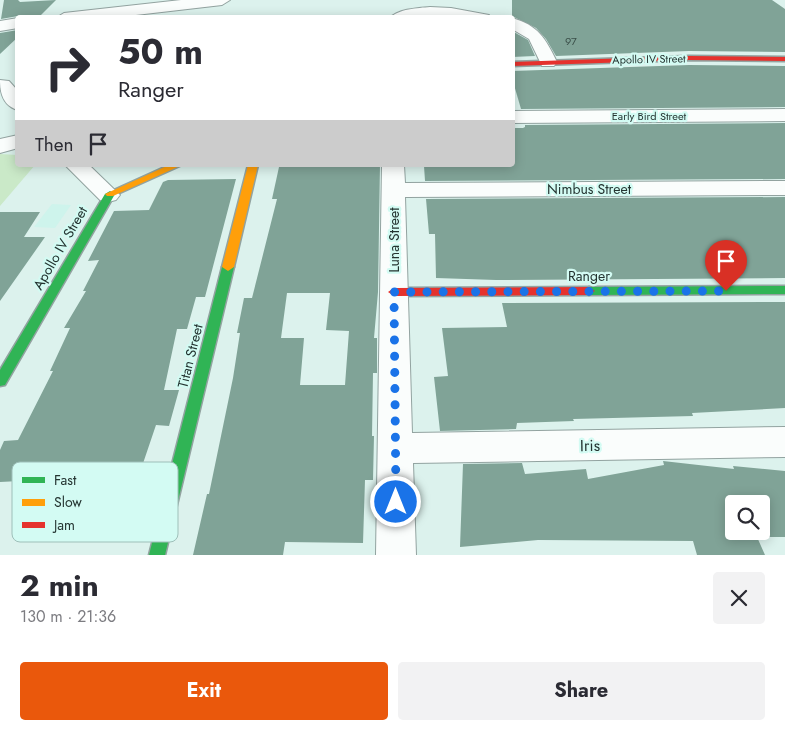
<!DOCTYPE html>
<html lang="en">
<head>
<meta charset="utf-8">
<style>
  :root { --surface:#fff; --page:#f2f2f3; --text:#2b2b33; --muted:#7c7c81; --accent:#ea580c }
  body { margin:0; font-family:Jost,sans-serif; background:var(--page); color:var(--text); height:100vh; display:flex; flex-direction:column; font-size:19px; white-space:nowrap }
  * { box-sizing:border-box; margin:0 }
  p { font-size:16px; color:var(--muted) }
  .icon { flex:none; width:28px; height:28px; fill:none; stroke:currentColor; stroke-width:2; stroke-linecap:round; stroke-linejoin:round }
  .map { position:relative; height:555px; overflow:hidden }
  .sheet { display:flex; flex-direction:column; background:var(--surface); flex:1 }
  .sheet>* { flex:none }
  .guide { position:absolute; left:15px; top:15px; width:500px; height:152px; border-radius:5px; box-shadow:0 2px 12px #0003; background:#fff; color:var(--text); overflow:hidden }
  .tools { position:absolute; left:725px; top:495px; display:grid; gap:10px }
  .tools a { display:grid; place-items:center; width:45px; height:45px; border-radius:5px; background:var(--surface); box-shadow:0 2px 12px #0003; font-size:25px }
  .pin { position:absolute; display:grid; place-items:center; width:42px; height:42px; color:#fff; margin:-51px -21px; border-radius:50% 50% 50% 0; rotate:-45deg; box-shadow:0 0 5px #0007 }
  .pin .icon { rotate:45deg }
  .me { position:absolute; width:55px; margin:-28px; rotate:0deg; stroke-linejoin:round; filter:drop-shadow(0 0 4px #0008) }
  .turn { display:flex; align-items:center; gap:18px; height:105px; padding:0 20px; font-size:22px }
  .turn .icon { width:65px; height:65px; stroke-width:2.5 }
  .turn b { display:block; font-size:35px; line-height:42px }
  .then { display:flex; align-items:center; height:48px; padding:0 20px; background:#0003; gap:10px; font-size:19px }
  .round { display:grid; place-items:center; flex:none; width:52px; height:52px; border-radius:5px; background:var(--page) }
  .headline { display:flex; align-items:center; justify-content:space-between; height:85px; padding:0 20px }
  h1 { font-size:30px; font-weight:700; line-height:38px }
  .button { display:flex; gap:10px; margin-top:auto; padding:10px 20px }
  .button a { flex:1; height:58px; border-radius:5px; background:var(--accent); color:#fff; font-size:20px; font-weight:700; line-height:58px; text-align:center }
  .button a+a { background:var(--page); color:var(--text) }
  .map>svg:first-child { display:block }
  .built { fill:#cef4ec }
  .green { fill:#cae9c8 }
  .building { fill:#80a397; fill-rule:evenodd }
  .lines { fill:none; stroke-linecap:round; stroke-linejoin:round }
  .street-casing { stroke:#92a3a0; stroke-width:2 }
  .fast-casing { stroke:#92a3a0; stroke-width:3 }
  .slow-casing { stroke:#92a3a0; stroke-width:3 }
  .jam-casing { stroke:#92a3a0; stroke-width:3 }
  .street { fill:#fafdfc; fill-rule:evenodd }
  .fast { fill:#30b455; fill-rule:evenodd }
  .slow { fill:#ff9f0a; fill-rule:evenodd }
  .jam { fill:#e5322d; fill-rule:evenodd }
  .route { stroke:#1a73e8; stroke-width:9; stroke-dasharray:0 16.2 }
  .labels { text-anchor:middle; stroke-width:4.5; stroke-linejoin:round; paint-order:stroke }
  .number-label { font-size:11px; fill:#3b504a }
  .far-street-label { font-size:11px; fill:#243431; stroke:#d3fbf3 }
  .street-label { font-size:14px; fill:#243431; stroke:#d3fbf3 }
  .near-street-label { font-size:16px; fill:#243431; stroke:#d3fbf3 }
  .key { fill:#d3fbf3; stroke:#9ebfb9; stroke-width:1 }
  .key-label { font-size:14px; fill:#243431 }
</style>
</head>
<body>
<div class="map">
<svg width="785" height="555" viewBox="0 0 785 555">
  <rect width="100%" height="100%" fill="#dcf2ed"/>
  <path class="built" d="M52,204L71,205L55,228L34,227Z"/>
  <path class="green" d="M0,154L17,155L18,165H35L0,206Z"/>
  <g class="building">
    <path d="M4,0H18L20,2L56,0L38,18L18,16L1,19Z"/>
    <path d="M512,0H772L785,9V52L689,51L556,56L546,39L536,28L512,16Z"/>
    <path d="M18,30V37L0,54V33Z"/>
    <path d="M512,31L528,40L535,56L512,57Z"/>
    <path d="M689,65L785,66V107L521,109L512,78V71Z"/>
    <path d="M785,123V179L425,181L424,166L494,167V165H512V128H523L525,127V125Z"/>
    <path d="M335,165H380L378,292L374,338H377V373H373L372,436H374L373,480H365L363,543L285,542L283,555H193L207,494H209L233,378L240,333H237L244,298H252L277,199H272L279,167ZM287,293H330L326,330L349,331L345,385H300L304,338H281Z"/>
    <path d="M236,179L205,297H196L187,329H177L164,390H179L169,426L156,425L135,487L95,486L98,477L0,482V450L4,441L18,440L53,371H50L70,328H64L86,291H83L99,260L88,261L114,211L149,210L163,182L168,180Z"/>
    <path d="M785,197V278L496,280L436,278L435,234H429L426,199Z"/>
    <path d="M0,212H40L24,237H45L0,301Z"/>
    <path d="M785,302V408L692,413L693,416L573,419L574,421L517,423L516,429L440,431L434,377L448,376L442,328L507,327L502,303Z"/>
    <path d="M663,461L734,469L733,466L785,471V537H757L765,555H697L693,541L538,540L460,547L463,464L522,463L525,474L586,469L588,479L664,465ZM734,504H761V531H734Z"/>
  </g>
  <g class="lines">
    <defs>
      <g id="street">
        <path d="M181,0H230L222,5L110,18H56L64,13Z"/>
        <path d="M430,7L451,8L489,15L491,18H390C398,9 418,8 430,7Z"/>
        <path d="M18,18V28L0,31V21Z"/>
        <path d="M512,18C538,25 546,39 557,62L554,66H542L529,39L512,29Z"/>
        <path d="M0,80L9,81L18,91V110C3,106 0,93 0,80Z"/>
        <path d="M785,109V121L512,123V111Z"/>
        <path d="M18,135V148L0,153V139Z"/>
        <path d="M65,165H89L120,195L116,200L108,202L100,200Z"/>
        <path d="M382,165H404L405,183L785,181V195L405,197L412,433L785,427V457L413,463L416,555H376Z"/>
      </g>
      <g id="fast">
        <path d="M110,191L115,194L5,385L0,386V370L105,194Z"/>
        <path d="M228,263L234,267L165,555H149L222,267Z"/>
        <path d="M785,286V294L589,295L583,291L589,287Z"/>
      </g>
      <g id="slow">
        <path d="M169,165H182L113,196H107L105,194Z"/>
        <path d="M248,165H258L234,267L228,271L222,267Z"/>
      </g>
      <g id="jam">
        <path d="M689,56L785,57V61L689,60L512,66V62Z"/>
        <path d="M589,287L595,291L589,295L394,296L388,292L394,288Z"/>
      </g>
    </defs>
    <use href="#street" class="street-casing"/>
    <use href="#fast" class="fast-casing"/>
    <use href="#slow" class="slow-casing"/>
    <use href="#jam" class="jam-casing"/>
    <use href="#street" class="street"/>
    <use href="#fast" class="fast"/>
    <use href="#slow" class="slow"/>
    <use href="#jam" class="jam"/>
  </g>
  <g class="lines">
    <path class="route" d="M396,502L394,292L726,291"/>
  </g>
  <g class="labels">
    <g class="number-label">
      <text x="571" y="45">97</text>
    </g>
    <g class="far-street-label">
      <text transform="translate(649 59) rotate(-1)" y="4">Apollo IV Street</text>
      <text x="649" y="120">Early Bird Street</text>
    </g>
    <g class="street-label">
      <text x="589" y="194">Nimbus Street</text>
      <text transform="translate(394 240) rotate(-90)" y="5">Luna Street</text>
      <text transform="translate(60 248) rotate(-60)" y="5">Apollo IV Street</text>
      <text x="589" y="281">Ranger</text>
      <text transform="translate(190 356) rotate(-76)" y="5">Titan Street</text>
    </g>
    <g class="near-street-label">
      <text transform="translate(590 445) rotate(-1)" y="6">Iris</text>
    </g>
  </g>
  <rect x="12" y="462" width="166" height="80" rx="8" class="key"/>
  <rect x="22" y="477" width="23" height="6" fill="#30b455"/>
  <rect x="22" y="499" width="23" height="7" fill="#ff9f0a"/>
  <rect x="22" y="522" width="23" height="6" fill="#e5322d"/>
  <g class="key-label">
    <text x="54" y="485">Fast</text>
    <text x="54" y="507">Slow</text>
    <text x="54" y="530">Jam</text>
  </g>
</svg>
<div class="tools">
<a><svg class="icon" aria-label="search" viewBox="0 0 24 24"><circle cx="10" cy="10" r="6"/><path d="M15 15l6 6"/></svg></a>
</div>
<div class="pin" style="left:726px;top:291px;background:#d93025"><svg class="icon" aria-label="arrive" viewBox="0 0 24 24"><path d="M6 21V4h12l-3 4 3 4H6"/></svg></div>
<svg class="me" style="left:396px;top:502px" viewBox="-20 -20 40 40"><circle r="17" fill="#1a73e8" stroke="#fff" stroke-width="3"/><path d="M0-11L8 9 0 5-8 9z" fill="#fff"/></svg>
<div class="guide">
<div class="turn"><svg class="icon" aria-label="right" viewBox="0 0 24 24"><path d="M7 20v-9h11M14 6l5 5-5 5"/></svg><div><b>50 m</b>Ranger</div></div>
<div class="then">Then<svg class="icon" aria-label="arrive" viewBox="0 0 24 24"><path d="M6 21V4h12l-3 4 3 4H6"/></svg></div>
</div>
</div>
<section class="sheet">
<div class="headline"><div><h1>2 min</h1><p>130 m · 21:36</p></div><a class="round"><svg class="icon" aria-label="close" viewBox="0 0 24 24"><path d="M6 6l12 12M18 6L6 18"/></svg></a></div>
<div class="button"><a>Exit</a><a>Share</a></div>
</section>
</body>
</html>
